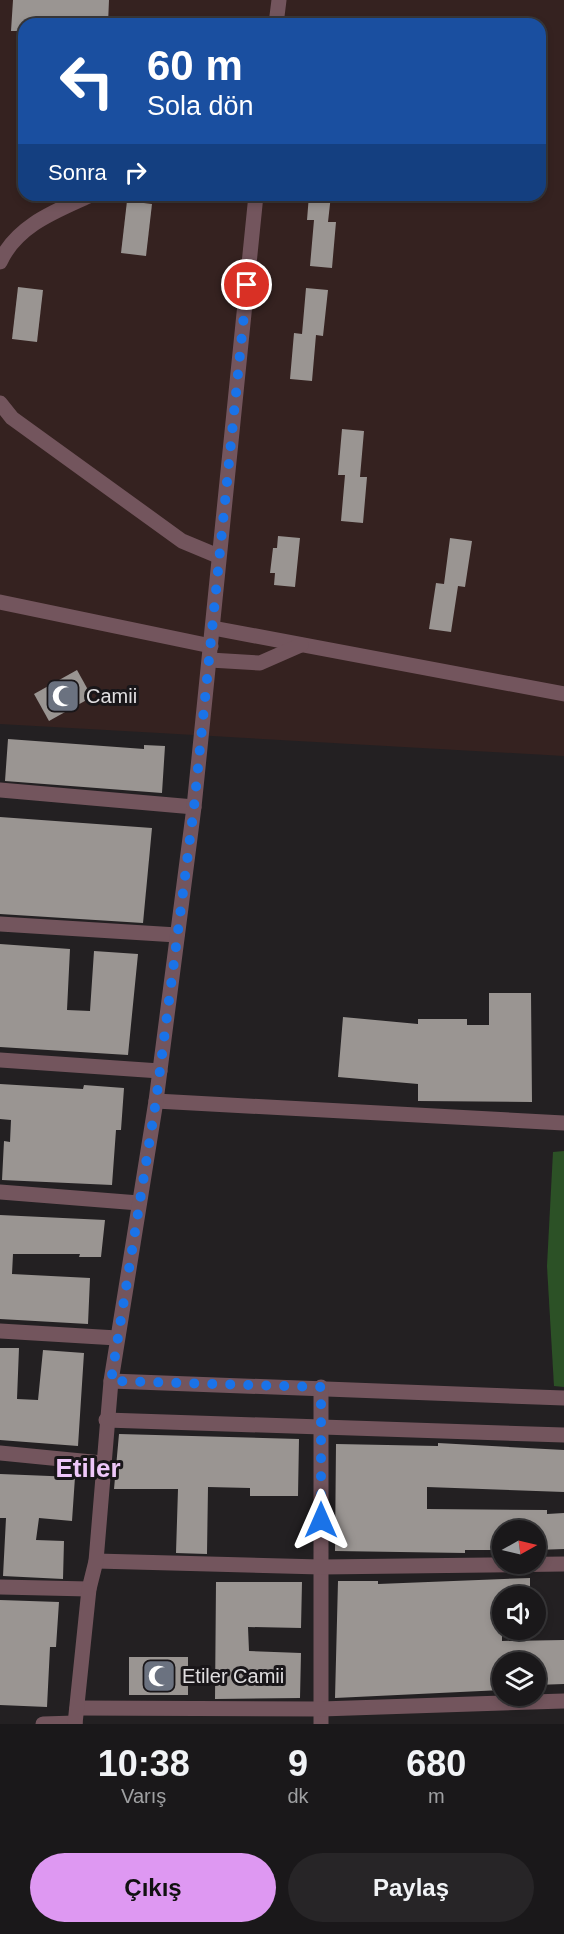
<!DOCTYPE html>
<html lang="tr">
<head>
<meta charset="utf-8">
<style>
  :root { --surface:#1a181a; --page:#272527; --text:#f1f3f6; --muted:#9fa0a2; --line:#383739; --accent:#de98f2 }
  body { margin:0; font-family:Helvetica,sans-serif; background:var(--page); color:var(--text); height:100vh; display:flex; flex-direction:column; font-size:22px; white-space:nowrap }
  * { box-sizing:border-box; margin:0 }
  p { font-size:20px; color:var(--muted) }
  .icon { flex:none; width:33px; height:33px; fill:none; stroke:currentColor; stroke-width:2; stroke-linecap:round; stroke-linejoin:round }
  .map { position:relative; height:1724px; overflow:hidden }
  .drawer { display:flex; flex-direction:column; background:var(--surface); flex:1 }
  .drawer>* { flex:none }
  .guide { position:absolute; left:18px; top:18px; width:528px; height:183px; border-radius:18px; box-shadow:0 3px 9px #0003,0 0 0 2px var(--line); background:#1a4fa0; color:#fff; overflow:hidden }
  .needle { width:39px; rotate:82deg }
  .tools { position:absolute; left:492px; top:1520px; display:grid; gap:12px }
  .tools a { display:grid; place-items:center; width:54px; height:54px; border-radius:50%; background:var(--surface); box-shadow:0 3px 9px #0003,0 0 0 2px var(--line); font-size:30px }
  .pin { position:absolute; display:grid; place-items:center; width:51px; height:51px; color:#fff; margin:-26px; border:3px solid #fff; border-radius:50%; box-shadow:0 2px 6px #0007 }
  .me { position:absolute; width:66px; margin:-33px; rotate:0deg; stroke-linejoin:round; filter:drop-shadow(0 0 4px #0008) }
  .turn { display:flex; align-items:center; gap:21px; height:126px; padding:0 30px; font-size:27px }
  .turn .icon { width:78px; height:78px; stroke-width:2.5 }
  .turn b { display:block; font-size:42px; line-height:51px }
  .then { display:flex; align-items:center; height:57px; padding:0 30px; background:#0003; gap:12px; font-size:22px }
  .eta { display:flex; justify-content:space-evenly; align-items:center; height:102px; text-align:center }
  .eta b { font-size:36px; font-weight:700; line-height:42px }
  .button { display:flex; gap:12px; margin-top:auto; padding:12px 30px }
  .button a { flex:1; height:69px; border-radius:36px; background:var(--accent); color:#111; font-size:24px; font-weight:700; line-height:69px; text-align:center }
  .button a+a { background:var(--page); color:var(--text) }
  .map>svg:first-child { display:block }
  .industrial { fill:#352220; fill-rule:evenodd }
  .green { fill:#2c5126 }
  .building { fill:#9a9592 }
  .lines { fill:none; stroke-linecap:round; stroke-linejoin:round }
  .minor { stroke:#73555d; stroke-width:15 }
  .route { stroke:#1a73e8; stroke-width:10; stroke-dasharray:0 18 }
  .labels { text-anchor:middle; stroke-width:6; stroke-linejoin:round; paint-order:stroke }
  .poi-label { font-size:20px; fill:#e0dee0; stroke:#191619; text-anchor:start }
  .district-label { font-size:26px; font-weight:bold; fill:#eec7f9; stroke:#191619 }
</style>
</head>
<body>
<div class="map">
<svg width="564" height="1724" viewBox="0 0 564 1724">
  <rect width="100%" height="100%" fill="#232022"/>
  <path class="industrial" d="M0,0H564V756L0,724ZM24,24H540V195H24Z"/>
  <path class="green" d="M564,1151V1387L554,1386L547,1266L553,1152Z"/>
  <g class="building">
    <path d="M13,0H109L108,24H24V31H11Z"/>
    <path d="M309,195H331L328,222H336L332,268L310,266L314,220H307Z"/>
    <path d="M127,201L152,204L146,256L121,253Z"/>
    <path d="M18,287L43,290L37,342L12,339Z"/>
    <path d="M306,288L328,290L323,336L316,335L312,381L290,379L294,333L302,334Z"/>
    <path d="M342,429L364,431L360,477H367L363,523L341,521L345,475H338Z"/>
    <path d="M278,536L300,538L295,587L274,585L275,573H270L273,548H277Z"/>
    <path d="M450,538L472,541L465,587L458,586L451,632L429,629L436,583L444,584Z"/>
    <path d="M77,670L92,697L49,721L34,694Z"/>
    <path d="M8,739L144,749V745L165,746L162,793L5,781Z"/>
    <path d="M0,817L152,828L143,923L0,914Z"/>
    <path d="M0,944L70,949L67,1010L90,1011L94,951L138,954L128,1055L0,1047Z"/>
    <path d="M489,993H531L532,1102L418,1101V1084L338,1077L343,1017L418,1024V1019H467V1025H489Z"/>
    <path d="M0,1084L83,1089L84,1085L124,1088L121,1130H116L112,1185L2,1180L4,1141L10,1142L11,1120L0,1119Z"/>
    <path d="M0,1215L105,1220L101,1257H79L80,1254H13L12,1274L90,1278L88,1324L0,1319Z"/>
    <path d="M0,1348H19L17,1399L38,1400L43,1350L84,1353L78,1446L0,1440Z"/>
    <path d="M119,1434L299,1439L298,1496H250V1488L208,1487L207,1554L176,1553L178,1489H114Z"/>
    <path d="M438,1443L564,1450V1492L427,1487V1509L547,1510V1514L564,1513V1549L536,1550V1530H502V1550H465V1553L335,1551L336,1444L438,1446Z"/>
    <path d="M0,1474L75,1477L72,1521L39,1518L36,1540L64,1541L63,1579L3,1576L6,1518H0Z"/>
    <path d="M530,1578V1596H502V1641L564,1640V1684L536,1685V1662H502V1690L335,1698L338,1581H378V1584Z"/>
    <path d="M216,1582H302L301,1628L248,1627L249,1651L301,1653L300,1698L215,1699Z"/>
    <path d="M0,1600L59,1602L56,1647H50L47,1707L0,1705Z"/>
    <rect x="129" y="1657" width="59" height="38"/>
  </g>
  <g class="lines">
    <g class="minor">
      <path d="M276,24L279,0"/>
      <path d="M0,262C17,225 56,211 91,195"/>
      <path d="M0,403L12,418L182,541L218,556"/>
      <path d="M0,602L211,646"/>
      <path d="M213,628L564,694"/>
      <path d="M210,660L260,663L301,645"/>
      <path d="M0,790L194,807"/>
      <path d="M0,924L177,935"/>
      <path d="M0,1060L160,1071"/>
      <path d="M156,1101L564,1123"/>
      <path d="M0,1192L139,1203"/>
      <path d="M0,1331L117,1338"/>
      <path d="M111,1381L564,1398"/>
      <path d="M321,1387V1724"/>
      <path d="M106,1420L564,1435"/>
      <path d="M0,1453L102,1463"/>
      <path d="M96,1561L321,1567L564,1564"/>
      <path d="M0,1587L89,1589"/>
      <path d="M77,1708L321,1709L564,1701"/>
      <path d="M43,1724L75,1723"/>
      <path d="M75,1724L89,1589L96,1561L111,1381L156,1101L194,807L256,195"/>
    </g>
  </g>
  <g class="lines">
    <path class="route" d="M247,285L194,807L156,1101L111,1381L321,1387V1520"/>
  </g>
  <defs>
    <symbol id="mosque-square" viewBox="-11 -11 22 22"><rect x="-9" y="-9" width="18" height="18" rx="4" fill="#6b7280" stroke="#191619"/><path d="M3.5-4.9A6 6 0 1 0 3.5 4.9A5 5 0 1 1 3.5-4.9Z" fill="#fff"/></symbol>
  </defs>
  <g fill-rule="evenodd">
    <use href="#mosque-square" x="44" y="677" width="38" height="38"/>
    <use href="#mosque-square" x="140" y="1657" width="38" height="38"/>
  </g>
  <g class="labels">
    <g class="poi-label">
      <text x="86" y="703">Camii</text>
      <text x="182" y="1683">Etiler Camii</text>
    </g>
    <g class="district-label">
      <text x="88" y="1477">Etiler</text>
    </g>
  </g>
</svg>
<div class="tools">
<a><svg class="needle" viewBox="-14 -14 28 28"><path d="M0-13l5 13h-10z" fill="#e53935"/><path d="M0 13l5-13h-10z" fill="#9fa0a2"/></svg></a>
<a><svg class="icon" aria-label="sound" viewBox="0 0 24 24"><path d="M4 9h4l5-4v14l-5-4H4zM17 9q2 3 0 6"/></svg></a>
<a><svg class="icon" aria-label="layers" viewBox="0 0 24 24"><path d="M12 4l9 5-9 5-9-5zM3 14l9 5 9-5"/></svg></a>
</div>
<div class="pin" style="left:247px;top:285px;background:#d93025"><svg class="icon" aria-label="arrive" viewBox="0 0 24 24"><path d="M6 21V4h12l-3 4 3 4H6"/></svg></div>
<svg class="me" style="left:321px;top:1520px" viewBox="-20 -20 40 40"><path d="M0-17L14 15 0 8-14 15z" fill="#1a73e8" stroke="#fff" stroke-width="4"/></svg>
<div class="guide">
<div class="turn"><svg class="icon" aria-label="left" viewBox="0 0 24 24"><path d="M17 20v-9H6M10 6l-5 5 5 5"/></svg><div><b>60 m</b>Sola dön</div></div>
<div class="then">Sonra<svg class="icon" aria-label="right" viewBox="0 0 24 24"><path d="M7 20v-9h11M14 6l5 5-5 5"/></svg></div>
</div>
</div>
<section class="drawer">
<div class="eta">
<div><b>10:38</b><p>Varış</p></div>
<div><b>9</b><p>dk</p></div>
<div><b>680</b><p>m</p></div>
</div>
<div class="button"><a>Çıkış</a><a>Paylaş</a></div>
</section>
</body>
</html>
